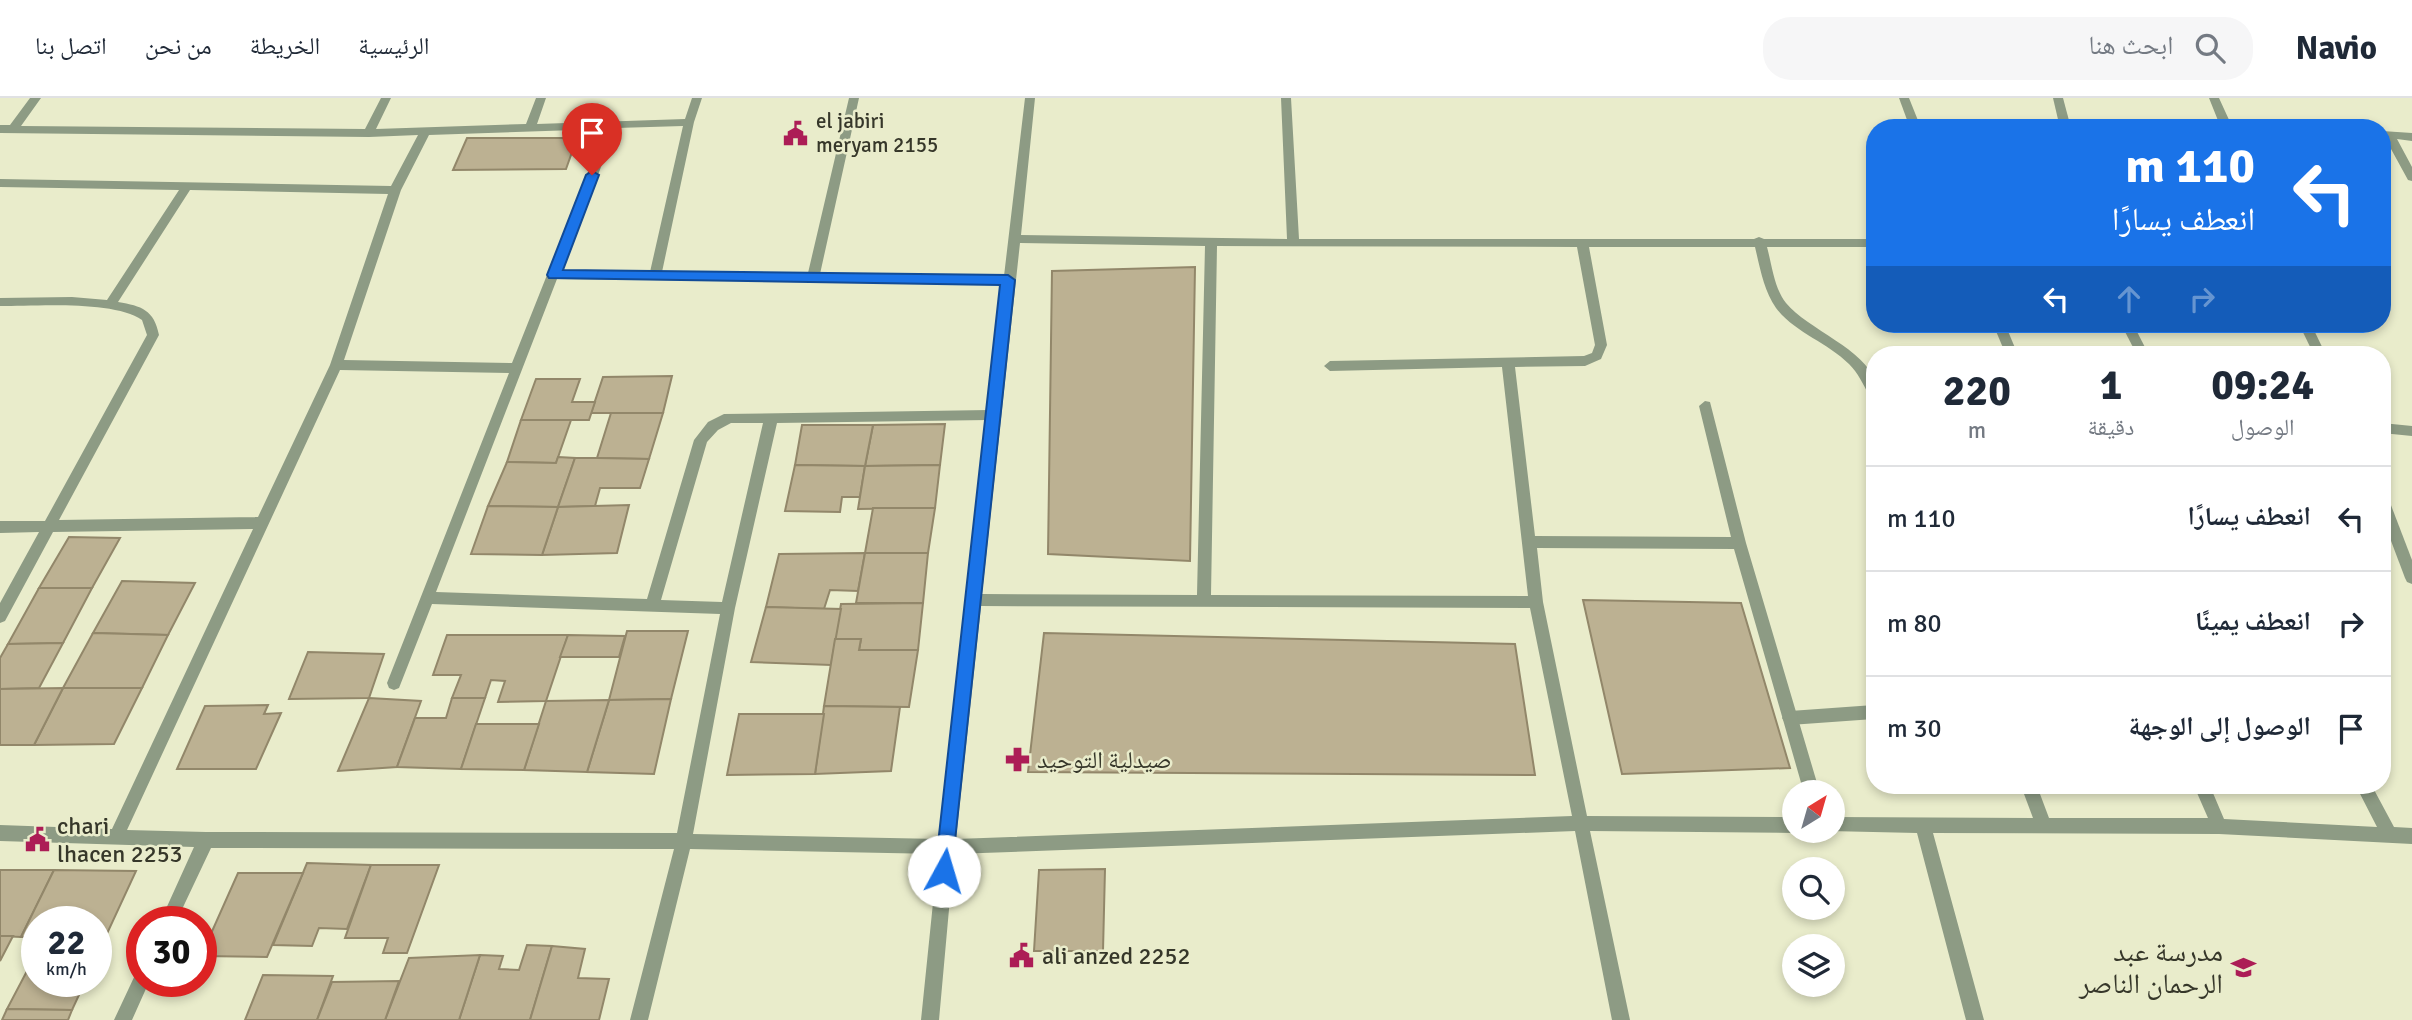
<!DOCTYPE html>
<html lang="ar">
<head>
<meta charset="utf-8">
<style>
  :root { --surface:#fff; --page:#f6f6f7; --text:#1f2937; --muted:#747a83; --line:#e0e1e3 }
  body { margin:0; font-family:Signika,"Noto Naskh Arabic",sans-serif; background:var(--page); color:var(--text); direction:rtl; height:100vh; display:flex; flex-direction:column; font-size:26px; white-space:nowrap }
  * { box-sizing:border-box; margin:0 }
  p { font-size:23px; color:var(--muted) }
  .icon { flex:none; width:38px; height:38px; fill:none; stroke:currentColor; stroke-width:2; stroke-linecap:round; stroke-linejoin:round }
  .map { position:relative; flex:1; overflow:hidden; direction:ltr }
  .details { position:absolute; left:1866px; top:248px; width:525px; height:448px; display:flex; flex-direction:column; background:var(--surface); border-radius:28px; box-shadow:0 4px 10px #0003; direction:rtl }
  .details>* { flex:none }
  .top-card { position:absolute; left:1866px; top:21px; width:525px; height:214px; border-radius:28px; box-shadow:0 4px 10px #0003; direction:rtl; background:#1a73e8; color:#fff; overflow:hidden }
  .needle { width:46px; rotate:37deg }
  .controls { position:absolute; left:1782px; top:682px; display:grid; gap:14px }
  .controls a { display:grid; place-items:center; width:63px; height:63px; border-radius:50%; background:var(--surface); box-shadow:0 4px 10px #0003; font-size:35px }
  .speed { position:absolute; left:21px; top:808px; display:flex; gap:14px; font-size:35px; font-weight:700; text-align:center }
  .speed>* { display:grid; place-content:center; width:91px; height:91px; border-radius:50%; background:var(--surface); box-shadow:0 4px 10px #0003; line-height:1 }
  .speed small { font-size:18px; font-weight:400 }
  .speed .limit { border:10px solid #d22; background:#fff; color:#111 }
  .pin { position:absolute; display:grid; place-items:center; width:60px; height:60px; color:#fff; margin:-72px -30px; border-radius:50% 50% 50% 0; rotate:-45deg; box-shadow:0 0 7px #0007 }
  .pin .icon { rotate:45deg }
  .me { position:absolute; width:77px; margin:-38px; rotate:6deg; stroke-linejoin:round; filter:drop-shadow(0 0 5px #0008) }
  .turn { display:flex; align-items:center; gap:24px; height:147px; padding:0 21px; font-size:32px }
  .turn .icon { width:91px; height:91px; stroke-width:2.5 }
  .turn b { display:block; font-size:49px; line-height:60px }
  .lanes { display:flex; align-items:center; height:66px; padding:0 21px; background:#0003; justify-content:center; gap:35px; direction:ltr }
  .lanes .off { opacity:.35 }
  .eta { display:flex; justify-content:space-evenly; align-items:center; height:119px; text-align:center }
  .eta b { font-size:42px; font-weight:800; line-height:49px }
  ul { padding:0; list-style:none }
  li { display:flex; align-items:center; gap:21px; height:105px; padding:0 21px; border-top:2px solid var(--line) }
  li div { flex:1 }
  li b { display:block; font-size:26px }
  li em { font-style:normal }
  header { display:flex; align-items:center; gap:42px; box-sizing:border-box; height:98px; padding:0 35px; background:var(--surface); border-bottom:2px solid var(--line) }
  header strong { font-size:33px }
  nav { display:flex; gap:38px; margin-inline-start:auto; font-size:24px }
  .search { width:490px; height:63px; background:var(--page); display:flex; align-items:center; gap:18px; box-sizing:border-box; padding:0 24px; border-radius:28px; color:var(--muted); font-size:26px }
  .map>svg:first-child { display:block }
  .building { fill:#bcb192; stroke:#92876a; stroke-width:2 }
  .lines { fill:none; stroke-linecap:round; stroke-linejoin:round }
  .lane { fill:#8d9b84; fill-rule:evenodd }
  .street { fill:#8d9b84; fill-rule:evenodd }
  .route { fill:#1a73e8; stroke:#114b97; stroke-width:2 }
  .labels { text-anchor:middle; stroke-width:5; stroke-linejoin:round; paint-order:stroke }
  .far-poi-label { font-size:21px; fill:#36372a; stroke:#e9eccb; text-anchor:start }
  .poi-label { font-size:24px; fill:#36372a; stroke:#e9eccb; text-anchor:start }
  .near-poi-label { font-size:28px; fill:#36372a; stroke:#e9eccb; text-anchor:end }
</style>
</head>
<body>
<header>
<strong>Navio</strong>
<div class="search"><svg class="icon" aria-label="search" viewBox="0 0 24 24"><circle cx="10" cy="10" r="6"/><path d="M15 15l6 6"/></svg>ابحث هنا</div>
<nav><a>الرئيسية</a><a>الخريطة</a><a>من نحن</a><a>اتصل بنا</a></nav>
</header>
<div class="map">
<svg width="2412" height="922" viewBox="0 0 2412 922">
  <rect width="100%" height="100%" fill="#e9eccb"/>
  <g class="building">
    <path d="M467,40H577L566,71L453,72Z"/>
    <path d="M1195,169L1190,463L1048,456L1052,173Z"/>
    <path d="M672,278L663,315H591L603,279Z"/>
    <path d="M536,281H580L572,304H595L589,322H521Z"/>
    <path d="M611,315H663L649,361L597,360Z"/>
    <path d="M521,322H571L556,365L507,364Z"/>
    <path d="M945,326L940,367L865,368L873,327Z"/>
    <path d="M802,327H873L865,368L795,367Z"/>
    <path d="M558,359L575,360L558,409L488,408L507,364L556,365Z"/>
    <path d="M575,360H597L649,361L640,390H600L595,408L558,409Z"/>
    <path d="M795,367L865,368L860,399H842L840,414L785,413Z"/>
    <path d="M940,367L935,410L858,411L865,368Z"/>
    <path d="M629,407L617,455L542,457L558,409Z"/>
    <path d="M488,408L558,409L542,457L471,456Z"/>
    <path d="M873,410H935L928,455H865Z"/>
    <path d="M69,439L120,440L92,490H39Z"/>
    <path d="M865,455L858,493L830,492L824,511L766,509L779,456Z"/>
    <path d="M865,455H928L923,505H856Z"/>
    <path d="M122,483L195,485L168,537L93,535Z"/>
    <path d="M39,490H92L63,545L8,546Z"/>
    <path d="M1583,502L1741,505L1790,670L1622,676Z"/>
    <path d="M923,505L918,552H859L861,541H835L841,506Z"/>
    <path d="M766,509L841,511L831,567L751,564Z"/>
    <path d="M627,533H688L671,601L609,602Z"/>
    <path d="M93,535L168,537L142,590H63Z"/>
    <path d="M1044,535L1515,546L1535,677L1028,674Z"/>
    <path d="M447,537H568L546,603L498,604L505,583L491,582L485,600H452L461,577H433Z"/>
    <path d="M568,537L625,538L619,559H560Z"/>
    <path d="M835,541H861L859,552H918L909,609L824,608Z"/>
    <path d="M63,545L39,590L0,591V560L8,546Z"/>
    <path d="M308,554L384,556L369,600L289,601Z"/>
    <path d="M63,590H142L114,646L34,647Z"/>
    <path d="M63,590L34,647H0V591Z"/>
    <path d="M369,600L421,603L397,669L338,673Z"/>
    <path d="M452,600H485L461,671L397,669L415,620H446Z"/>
    <path d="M671,601L654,676L587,674L609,602Z"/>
    <path d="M609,602L587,674L524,672L546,603Z"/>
    <path d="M268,607L264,616L281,615L256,671H177L205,608Z"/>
    <path d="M824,608L900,609L891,673L815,676Z"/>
    <path d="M739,616H824L815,676L727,677Z"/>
    <path d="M476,626H539L524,672L461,671Z"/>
    <path d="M307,765L371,767L347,831L319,830L312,848L273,847Z"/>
    <path d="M371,767H439L407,855H383L388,840H345Z"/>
    <path d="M1105,771L1103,853H1034L1039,772Z"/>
    <path d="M0,772H54L21,839L0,838Z"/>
    <path d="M54,772L136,773L105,840L96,839V824H37V839H21Z"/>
    <path d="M238,775H303L267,859L201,858Z"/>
    <path d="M0,838H13L0,863Z"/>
    <path d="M527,847L552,848L530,922H459L480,857L503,858L499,871L519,872Z"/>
    <path d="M552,848L585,851L578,880L609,881L599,922H530Z"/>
    <path d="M37,854V884H85L72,912L7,911Z"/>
    <path d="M480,857L459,922H385L409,860Z"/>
    <path d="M263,877L333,878L317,922H245Z"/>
    <path d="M399,883L385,922H317L332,884Z"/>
    <path d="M7,911L72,912L68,922H2Z"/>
  </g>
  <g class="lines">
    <path class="lane" d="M1874,607V621L1790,627L1785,625L1782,620L1785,615L1790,613Z"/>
    <g class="street">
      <path d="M30,0H41L21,28L365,31L381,0H391L376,31L526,26L536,0H546L537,26L685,21L692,0H702L694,24L662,174L808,175L849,0H859L820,176L1004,178L1025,0H1035L1021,137L1287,141L1281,0H1291L1299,141H1754L1759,139L1764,141H1874V149H1767C1772,167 1774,190 1786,205C1807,231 1867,252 1874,283C1875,287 1874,294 1874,299L1869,297C1863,286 1858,275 1849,266C1827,244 1795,235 1776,210C1764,193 1760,170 1755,149H1589L1607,247L1601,261L1585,268L1515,269L1535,438L1731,439L1699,308L1705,303L1710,304L1746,445L1820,695H1804L1734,451L1537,450L1543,504L1587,718L1794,719V733H1797L1794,735L1590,733L1630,922H1612L1575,733L954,756L939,922H921L938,756L690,751L648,922H630L674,751L211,750L176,824H160L194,749L0,743V727L112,731L253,431L53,434L5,523L0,525V505L39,434L0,435V423H45L147,237L142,222C114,202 35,208 0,208V200L72,199L107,202L179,92L0,89V81L391,88L418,37L369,39L0,35V27H10ZM683,28L650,174L561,173L616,30ZM605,31L512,265L344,262L401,92L429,37ZM190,92L388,96L330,267L258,419L59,422L159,237C154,212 142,208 118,204ZM1020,145L1205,148L1197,497L982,496ZM1217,148L1577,149L1595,247L1592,255L1584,258L1330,263L1324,268L1330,273L1502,269L1528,498L1211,497ZM557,181L1003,186L989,312L724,316L708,324L694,342L647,501L436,494ZM340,272L509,275L387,585L389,590L394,592L399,590L432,506L720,516L677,735L206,734L127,732ZM988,322L940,741L693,736L735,510L777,325ZM731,325H763L722,504L661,502L707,344L718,332ZM981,508L1530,510L1572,718L956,741Z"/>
      <path d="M1899,0H1909L1921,30H1910Z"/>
      <path d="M2053,0H2063L2071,30H2060Z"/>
      <path d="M2209,0H2219L2230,24L2277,26L2282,30H2221Z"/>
      <path d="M2382,33L2412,35V43L2397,41L2412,69V83L2408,82L2385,40L2382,39Z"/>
      <path d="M1993,226H2005L2018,257H2006Z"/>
      <path d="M2121,226H2133L2149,257H2137Z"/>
      <path d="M2299,226H2311L2326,257H2314Z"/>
      <path d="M2382,325L2412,328V338L2382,335Z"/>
      <path d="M2382,397L2387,398L2389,402L2412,462V486L2407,484L2405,480L2382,419Z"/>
      <path d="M2021,688H2037L2049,720H2208L2194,688H2210L2224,721L2377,729L2356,688H2372L2394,729L2412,730V746L2219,736L1933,735L1984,922H1966L1917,735L1829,733H1832V719L2033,720Z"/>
      <path d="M142,873V884H149L132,922H114L136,875Z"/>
    </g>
  </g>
  <path class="route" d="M592,73L599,77L563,172L1008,177L1015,182L951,780L944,782L938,780L935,773L1000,187L549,180L547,177L586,77Z"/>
  <defs>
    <symbol id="civic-bare" viewBox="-9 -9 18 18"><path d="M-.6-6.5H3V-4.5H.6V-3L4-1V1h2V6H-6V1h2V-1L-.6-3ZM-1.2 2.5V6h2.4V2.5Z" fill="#ac1d56" stroke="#e9eccb" stroke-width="2.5" paint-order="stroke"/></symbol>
    <symbol id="pharmacy-bare" viewBox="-9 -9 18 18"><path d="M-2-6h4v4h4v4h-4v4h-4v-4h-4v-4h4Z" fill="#ac1d56" stroke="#e9eccb" stroke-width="2.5" paint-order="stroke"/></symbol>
    <symbol id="school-bare" viewBox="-9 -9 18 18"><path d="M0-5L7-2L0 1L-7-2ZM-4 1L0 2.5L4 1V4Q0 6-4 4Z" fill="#ac1d56" stroke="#e9eccb" stroke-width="2.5" paint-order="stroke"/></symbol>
  </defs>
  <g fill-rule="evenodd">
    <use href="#civic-bare" x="778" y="18" width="35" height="35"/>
    <use href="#pharmacy-bare" x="1000" y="644" width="35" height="35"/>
    <use href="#civic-bare" x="20" y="724" width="35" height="35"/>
    <use href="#civic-bare" x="1004" y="840" width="35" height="35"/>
    <use href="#school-bare" x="2226" y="852" width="35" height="35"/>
  </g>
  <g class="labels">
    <g class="far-poi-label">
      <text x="816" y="30">el jabiri<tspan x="816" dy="24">meryam 2155</tspan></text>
    </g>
    <g class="poi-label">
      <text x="1037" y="670">صيدلية التوحيد</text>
      <text x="57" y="736">chari<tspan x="57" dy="28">lhacen 2253</tspan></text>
      <text x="1042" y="866">ali anzed 2252</text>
    </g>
    <g class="near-poi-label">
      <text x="2223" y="863">مدرسة عبد<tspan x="2223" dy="32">الرحمان الناصر</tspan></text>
    </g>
  </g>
</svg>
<div class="controls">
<a><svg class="needle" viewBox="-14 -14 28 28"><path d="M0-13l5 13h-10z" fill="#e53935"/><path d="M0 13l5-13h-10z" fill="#747a83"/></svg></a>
<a><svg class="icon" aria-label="search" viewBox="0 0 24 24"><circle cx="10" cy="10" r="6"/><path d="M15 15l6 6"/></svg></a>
<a><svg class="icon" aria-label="layers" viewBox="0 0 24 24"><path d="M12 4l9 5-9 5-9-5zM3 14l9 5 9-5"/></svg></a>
</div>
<div class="speed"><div>22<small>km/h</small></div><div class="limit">30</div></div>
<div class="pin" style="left:592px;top:77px;background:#d93025"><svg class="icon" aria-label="arrive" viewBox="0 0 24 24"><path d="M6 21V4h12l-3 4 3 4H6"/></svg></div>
<svg class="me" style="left:944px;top:773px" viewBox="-20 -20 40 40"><circle r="19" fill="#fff"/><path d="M0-13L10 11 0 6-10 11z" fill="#1a73e8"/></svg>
<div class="top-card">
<div class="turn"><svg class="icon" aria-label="left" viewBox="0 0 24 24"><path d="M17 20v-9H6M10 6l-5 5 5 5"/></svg><div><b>110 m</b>انعطف يسارًا</div></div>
<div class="lanes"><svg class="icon" aria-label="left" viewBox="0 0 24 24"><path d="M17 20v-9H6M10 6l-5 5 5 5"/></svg><svg class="icon off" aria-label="ahead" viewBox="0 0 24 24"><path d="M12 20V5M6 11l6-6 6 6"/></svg><svg class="icon off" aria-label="right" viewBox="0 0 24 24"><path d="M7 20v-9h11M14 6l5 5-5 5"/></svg></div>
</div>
<section class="details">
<div class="eta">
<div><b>09:24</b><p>الوصول</p></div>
<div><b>1</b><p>دقيقة</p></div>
<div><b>220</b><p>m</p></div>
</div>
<ul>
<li><svg class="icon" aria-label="left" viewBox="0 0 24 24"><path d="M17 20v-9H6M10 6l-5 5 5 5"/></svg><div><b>انعطف يسارًا</b></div><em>110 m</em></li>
<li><svg class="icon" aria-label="right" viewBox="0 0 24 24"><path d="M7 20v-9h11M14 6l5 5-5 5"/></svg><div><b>انعطف يمينًا</b></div><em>80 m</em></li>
<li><svg class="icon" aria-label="arrive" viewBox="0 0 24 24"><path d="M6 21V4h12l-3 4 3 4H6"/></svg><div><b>الوصول إلى الوجهة</b></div><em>30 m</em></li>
</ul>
</section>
</div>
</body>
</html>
